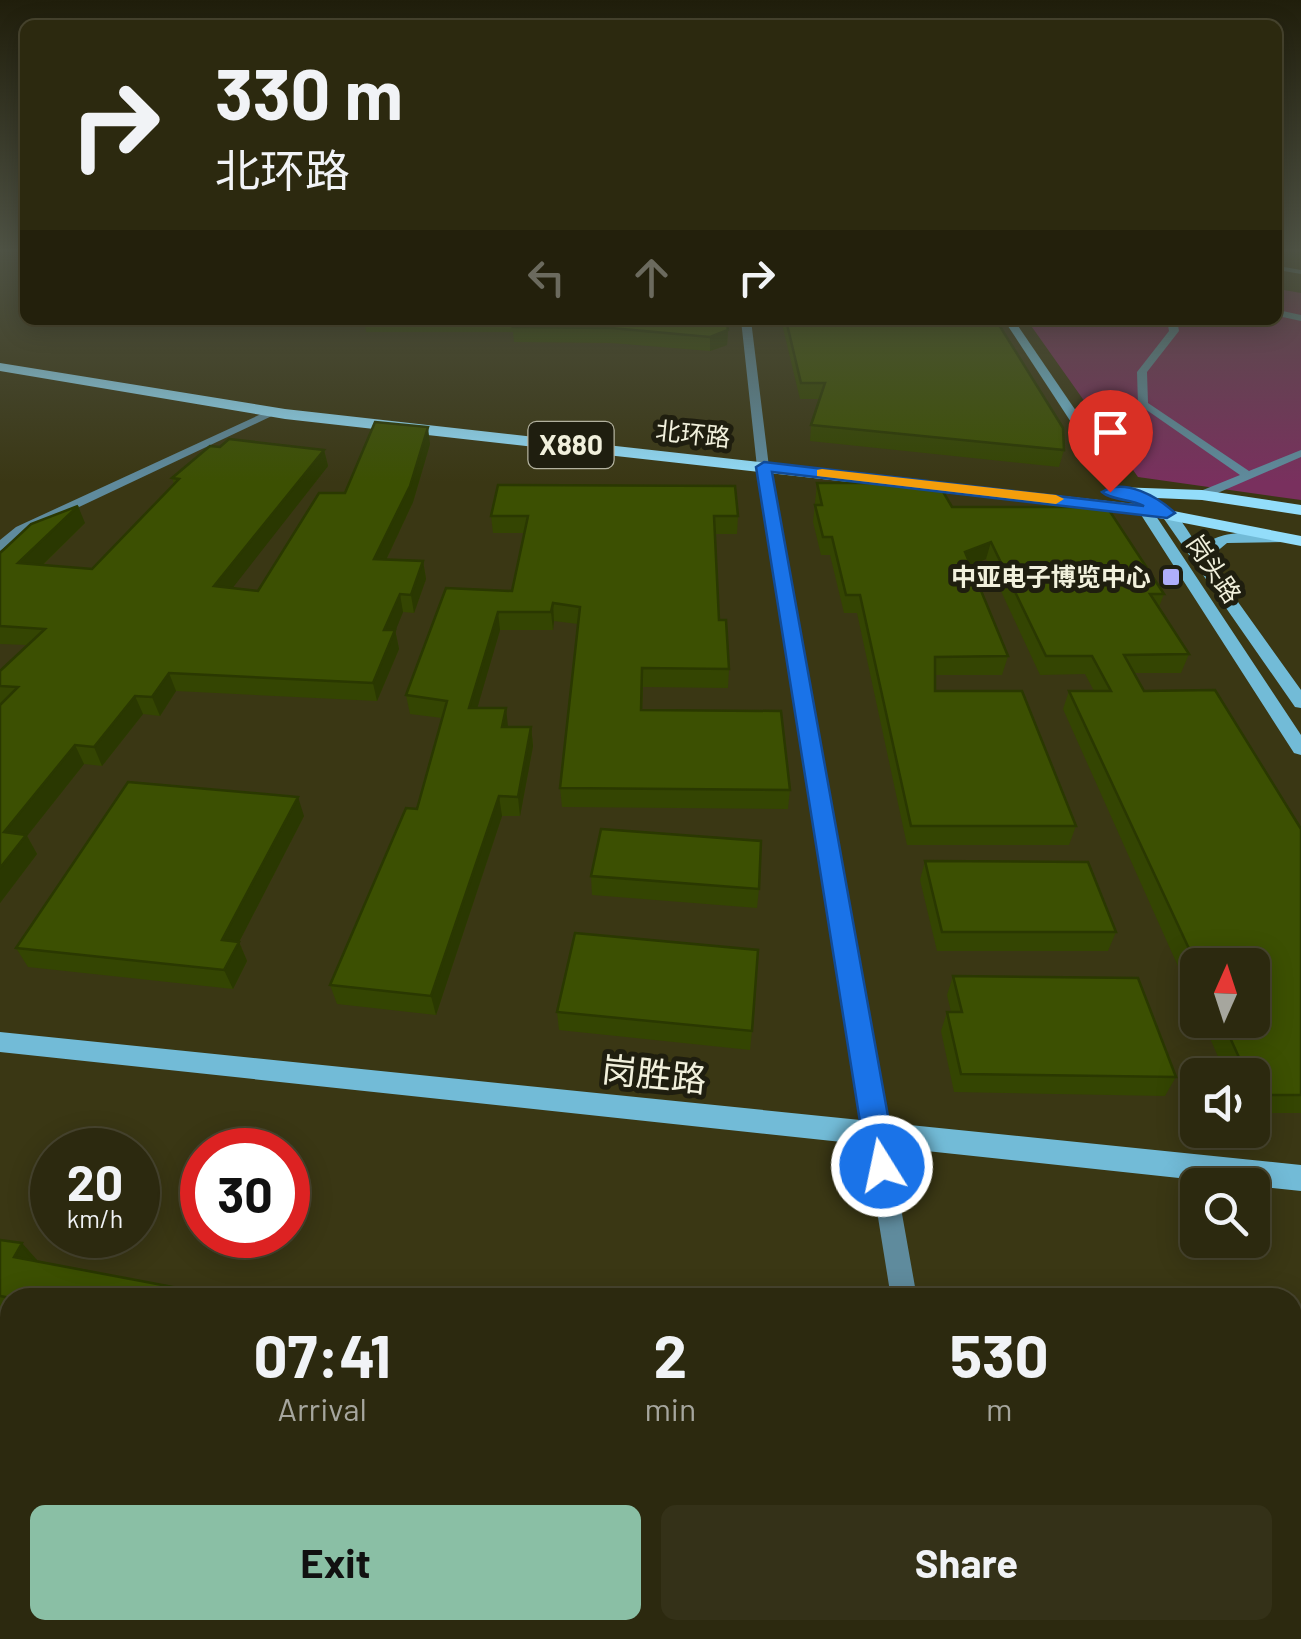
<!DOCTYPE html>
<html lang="en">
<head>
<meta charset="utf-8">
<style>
  :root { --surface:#2c290f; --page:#343118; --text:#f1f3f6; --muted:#a6a69e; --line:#48452f; --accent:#8abfa5 }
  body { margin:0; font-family:Barlow,"Noto Sans SC",sans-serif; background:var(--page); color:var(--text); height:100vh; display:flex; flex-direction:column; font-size:38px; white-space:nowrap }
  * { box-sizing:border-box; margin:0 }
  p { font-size:32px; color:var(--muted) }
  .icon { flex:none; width:55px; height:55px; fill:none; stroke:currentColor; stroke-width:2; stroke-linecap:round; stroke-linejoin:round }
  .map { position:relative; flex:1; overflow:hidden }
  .details { position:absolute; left:0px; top:1288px; width:1302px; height:352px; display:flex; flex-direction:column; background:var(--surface); border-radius:30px 30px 0 0; box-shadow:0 5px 25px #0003,0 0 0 2px var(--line) }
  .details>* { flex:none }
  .hud { position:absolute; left:20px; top:20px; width:1262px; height:305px; border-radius:15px; box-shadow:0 5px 25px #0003,0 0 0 2px var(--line); background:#2c290f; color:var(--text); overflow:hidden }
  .needle { width:65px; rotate:3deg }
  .fabs { position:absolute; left:1180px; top:948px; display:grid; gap:20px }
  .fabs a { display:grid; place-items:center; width:90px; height:90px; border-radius:15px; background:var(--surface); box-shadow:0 5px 25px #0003,0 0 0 2px var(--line); font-size:50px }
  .speed { position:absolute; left:30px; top:1128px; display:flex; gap:20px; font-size:50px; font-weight:700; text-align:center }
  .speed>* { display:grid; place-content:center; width:130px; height:130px; border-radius:50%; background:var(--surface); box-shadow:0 5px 25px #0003,0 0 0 2px var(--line); line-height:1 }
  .speed small { font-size:25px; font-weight:400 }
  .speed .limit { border:15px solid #d22; background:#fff; color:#111 }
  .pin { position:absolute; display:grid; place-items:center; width:85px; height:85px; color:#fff; margin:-102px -42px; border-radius:50% 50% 50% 0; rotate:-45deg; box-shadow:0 0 10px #0007 }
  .pin .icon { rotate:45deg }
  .me { position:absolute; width:110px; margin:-55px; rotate:350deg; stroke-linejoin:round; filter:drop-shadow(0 0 8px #0008) }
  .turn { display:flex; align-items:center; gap:35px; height:210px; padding:0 30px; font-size:45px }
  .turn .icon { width:130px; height:130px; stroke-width:2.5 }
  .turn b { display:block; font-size:70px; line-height:85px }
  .lanes { display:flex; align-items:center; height:95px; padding:0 30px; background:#0003; justify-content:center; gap:50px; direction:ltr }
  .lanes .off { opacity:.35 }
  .eta { display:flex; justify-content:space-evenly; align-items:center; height:170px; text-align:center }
  .eta b { font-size:60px; font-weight:700; line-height:70px }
  .action { display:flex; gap:20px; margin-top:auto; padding:20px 30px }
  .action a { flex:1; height:115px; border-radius:15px; background:var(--accent); color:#111; font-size:40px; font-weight:700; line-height:115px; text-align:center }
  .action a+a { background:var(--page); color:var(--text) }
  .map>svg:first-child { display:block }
  .green { fill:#79305e }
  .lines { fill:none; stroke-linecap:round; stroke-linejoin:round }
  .street { fill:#5f8b9d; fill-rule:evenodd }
  .secondary { fill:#72bbd7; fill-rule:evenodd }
  .primary { fill:#93ddfa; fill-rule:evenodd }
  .wall { fill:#344502 }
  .shaded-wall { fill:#2a3801 }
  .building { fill:#3c5002; stroke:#2a3801; stroke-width:2.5 }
  .route { fill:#1a73e8; stroke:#114b97; stroke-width:2.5 }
  .slow { fill:#f59e0b }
  .poi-dot { fill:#afaefa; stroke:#1f1e0f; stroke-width:4 }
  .labels { text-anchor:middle; stroke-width:10; stroke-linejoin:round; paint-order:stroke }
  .far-street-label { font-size:25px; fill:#f1f0dc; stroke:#1f1e0f }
  .far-poi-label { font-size:25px; font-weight:bold; fill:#f1f0dc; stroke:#1f1e0f; text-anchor:end }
  .shield { fill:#1f1e0f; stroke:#b2b19e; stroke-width:2.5 }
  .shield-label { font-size:28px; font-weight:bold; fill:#f1f0dc }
  .near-street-label { font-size:35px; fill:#f1f0dc; stroke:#1f1e0f }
</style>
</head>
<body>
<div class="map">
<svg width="1301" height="1639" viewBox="0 0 1301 1639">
  <rect width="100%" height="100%" fill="#3a3714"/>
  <path class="green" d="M1278,289L1301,293V500L1138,477L1027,320H1278Z"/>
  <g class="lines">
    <g class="street">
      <path d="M1278,266L1301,270V274L1278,270Z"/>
      <path d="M1278,310L1301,315V321L1278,316Z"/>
      <path d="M741,320H751L769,467L917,1298H891L757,467Z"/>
      <path d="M1167,320H1177L1179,331L1147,372L1148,403L1249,471L1301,450V457L1206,498H1198V492L1240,475L1138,404L1137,372L1169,331Z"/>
      <path d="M272,409L277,412L276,414L24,533L0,551V540L16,527Z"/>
      <path d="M943,1630H975L977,1639H945Z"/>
    </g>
    <g class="secondary">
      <path d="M1004,320H1014L1119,474L1117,477H1107Z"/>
      <path d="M1129,490H1139L1147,503C1173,498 1188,533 1201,551C1215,526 1259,534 1284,534L1291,538L1284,542L1227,543L1215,553L1221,571L1218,574L1301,690V708L1295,707L1162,516L1152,510L1301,735V755L1294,753L1127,493Z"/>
      <path d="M0,1032L1301,1165V1191L0,1052Z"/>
    </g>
    <g class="primary">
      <path d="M0,363L285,409L1143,505L1301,536V546L1143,515L285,419L0,371Z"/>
      <path d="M1116,487L1202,490L1301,505V515L1202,500L1110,496L1107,492Z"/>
    </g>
  </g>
  <g class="wall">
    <rect x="1278" y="252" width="23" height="8"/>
    <path d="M364,320H726L728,330L727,345L710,351L611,343L514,342L513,332H366Z"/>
    <path d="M781,320H996L1064,450L1059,467L810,441L811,425L820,399H800Z"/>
    <path d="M430,444L413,502L386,560L423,561L426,579L414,613L403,612L395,630L399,649L377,701L176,691L160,716L143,714L102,766L84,764L27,836L37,854L0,903L1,704H0V671L27,645L0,644V553L85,523L43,565L92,569L174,484L172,478L324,450L328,466L232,588L258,591L345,493Z"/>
    <path d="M817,483L952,507L1164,594L1159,607L1189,654L1181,673H1134L1144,691L1301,829V1113H1252V1075H1226L1202,1020H1252L1198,965V1011L1063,709L1069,691H1094L1085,674L1040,675L986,559L970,566L1008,656L1002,675H935V691L1076,826L1069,845H907L857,613H844L830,555H821L813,522Z"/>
    <path d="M491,516H738L737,534H715L719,620L729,669L728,688L643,687L642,710L790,790L788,809L562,807L560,788L578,624L554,621L553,630H500L477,708L508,727H531L533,746L520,816H502L436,1015L337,1004L330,985L417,809L442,718L410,714L406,695L512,591L524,533H493Z"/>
    <path d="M304,816L239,942L247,961L233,989L28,967L16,948Z"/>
    <path d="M925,861L1116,932L1108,951H937L920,880Z"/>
    <path d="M591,876L759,889L757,908L592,895Z"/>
    <path d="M953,976L1176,1077L1165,1096L954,1092L941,1031L947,1012H951L947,995Z"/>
    <path d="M557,1012L752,1031L750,1050L559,1030Z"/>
    <path d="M0,1240L37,1260L10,1298V1311L0,1309Z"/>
    <path d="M0,1518L10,1630L239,1639H20L0,1634Z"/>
  </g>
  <g class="shaded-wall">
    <path d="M728,330L727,345L710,351V337Z"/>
    <path d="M428,427L430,444L413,502L378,577L374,559Z"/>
    <path d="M324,450L328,466L220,604L214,586Z"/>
    <path d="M78,506L85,523L27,580L18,563Z"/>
    <path d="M991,542L986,559L961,570L965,552Z"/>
    <path d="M423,561L426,579L414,613L411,595Z"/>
    <path d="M400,594L403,612L395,632V630L399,649L377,701L373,683L384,630Z"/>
    <path d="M553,603L554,621L553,630L551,612Z"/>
    <path d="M498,612L500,630L472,726L469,708Z"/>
    <path d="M169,673L176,691L160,716L152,697Z"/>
    <path d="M135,696L143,714L102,766L94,747Z"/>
    <path d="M506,708L508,727H502Z"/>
    <path d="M531,727L533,746L520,816L518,797Z"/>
    <path d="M75,745L84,764L27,836L37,854L0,903V868L4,832Z"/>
    <path d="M499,796L502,816L436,1015L431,996Z"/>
    <path d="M298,797L304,816L239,942L247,961L233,989L224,970L222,940Z"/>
    <path d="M22,1243L37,1260L30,1274L14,1257Z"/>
    <path d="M10,1424V1470L0,1489V1442Z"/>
    <path d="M333,1630H345L343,1639H330Z"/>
  </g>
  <g class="building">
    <path d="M515,320H726L728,330L710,337L611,328L513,327Z"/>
    <path d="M786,320H996L1063,428L1064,450L811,425L825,383H801Z"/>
    <path d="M375,422L428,427L410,486L374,559L423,561L411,595L400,594L384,630H395L373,683L169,673L152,697L135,696L94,747L75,745L4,832L26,835L0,868V705L18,687L0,686V671L45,629L0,626V553L31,524L78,506L18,563L92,569L179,479L172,478L210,446L220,447L229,439L324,450L214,586L258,591L319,493H345Z"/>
    <path d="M817,483H938L952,507H1107L1164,594H1150L1189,654L1124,655L1144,691L1215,690L1301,829V1095H1256L1252,1086V1075H1247L1222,1020H1252V965H1198V968L1069,691H1111L1092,656H1046L991,542L965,552L1008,656L935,657V691H1022L1076,826H911L860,595H846L832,537H823L815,505H822Z"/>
    <path d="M498,485L735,486L738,516H714L719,620H726L729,669L642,668L641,710L781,711L790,790L560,788L580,607L553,603L551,612H498L469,708H506L502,727H531L518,797L499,796L431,996L330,985L406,808L417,809L447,701L406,695L446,588L512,591L528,516H491Z"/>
    <path d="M128,782L298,797L222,940L239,942L224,970L16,948Z"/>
    <path d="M601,829L761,841L759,889L591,876Z"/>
    <path d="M925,861L1088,862L1116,932H942Z"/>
    <path d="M575,933L758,950L752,1031L557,1012Z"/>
    <path d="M953,976L1138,978L1176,1077L961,1074L947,1012H962Z"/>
    <path d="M0,1240L22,1243L14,1257L231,1298H11L0,1296Z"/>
    <path d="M10,1318V1424L0,1442V1335Z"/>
    <path d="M0,1518L10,1520V1630H195L239,1639H31L32,1637L0,1630Z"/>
    <path d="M312,1630H333L330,1639H310Z"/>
  </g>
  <linearGradient id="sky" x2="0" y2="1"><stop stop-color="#201e0b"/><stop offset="0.52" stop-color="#4f5345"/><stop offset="1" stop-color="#4f5345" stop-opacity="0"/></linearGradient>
  <rect width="1301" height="482" fill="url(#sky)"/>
  <path class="route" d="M764,462L1144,506C1130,498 1112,501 1102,492C1124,477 1158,497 1175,513L1167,518L772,472L897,1166L892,1176L882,1181L871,1176L867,1166L756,467Z"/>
  <path class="slow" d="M822,469L1056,495L1064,499L1056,504L817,476V470Z"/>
  <rect class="poi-dot" x="1161" y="567" width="20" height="20" rx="5"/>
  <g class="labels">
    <g class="far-street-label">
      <text transform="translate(693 434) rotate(6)" y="9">北环路</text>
      <text transform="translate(1214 569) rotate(56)" y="9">岗头路</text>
    </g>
    <g class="far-poi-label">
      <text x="1151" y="586">中亚电子博览中心</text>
    </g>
    <rect class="shield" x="528.5" y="422" width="85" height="46" rx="8"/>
    <g class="shield-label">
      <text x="571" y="455">X880</text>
    </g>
    <g class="near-street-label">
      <text transform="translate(654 1075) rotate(6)" y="12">岗胜路</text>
    </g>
  </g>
</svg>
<div class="fabs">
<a><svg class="needle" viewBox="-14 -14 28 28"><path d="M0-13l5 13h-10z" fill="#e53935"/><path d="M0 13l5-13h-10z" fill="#a6a69e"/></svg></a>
<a><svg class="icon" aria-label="sound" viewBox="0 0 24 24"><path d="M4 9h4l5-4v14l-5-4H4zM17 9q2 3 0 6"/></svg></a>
<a><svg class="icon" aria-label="search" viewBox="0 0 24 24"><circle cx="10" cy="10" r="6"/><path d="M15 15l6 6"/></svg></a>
</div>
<div class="speed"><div>20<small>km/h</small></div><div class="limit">30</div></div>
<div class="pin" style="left:1110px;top:492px;background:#d93025"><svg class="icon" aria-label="arrive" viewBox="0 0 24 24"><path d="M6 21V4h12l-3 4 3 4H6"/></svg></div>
<svg class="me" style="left:882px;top:1166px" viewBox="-20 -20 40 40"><circle r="17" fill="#1a73e8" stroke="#fff" stroke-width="3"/><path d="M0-11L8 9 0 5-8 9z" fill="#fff"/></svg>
<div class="hud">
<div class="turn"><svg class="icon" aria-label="right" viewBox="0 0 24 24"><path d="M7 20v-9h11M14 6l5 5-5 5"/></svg><div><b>330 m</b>北环路</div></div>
<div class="lanes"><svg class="icon off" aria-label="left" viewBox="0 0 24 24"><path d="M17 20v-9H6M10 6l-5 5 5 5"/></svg><svg class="icon off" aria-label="ahead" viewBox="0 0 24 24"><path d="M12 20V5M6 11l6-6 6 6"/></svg><svg class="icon" aria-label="right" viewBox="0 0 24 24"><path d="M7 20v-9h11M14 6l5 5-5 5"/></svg></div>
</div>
<section class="details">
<div class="eta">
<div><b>07:41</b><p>Arrival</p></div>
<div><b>2</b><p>min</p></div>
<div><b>530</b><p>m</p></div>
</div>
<div class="action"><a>Exit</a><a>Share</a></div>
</section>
</div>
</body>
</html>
